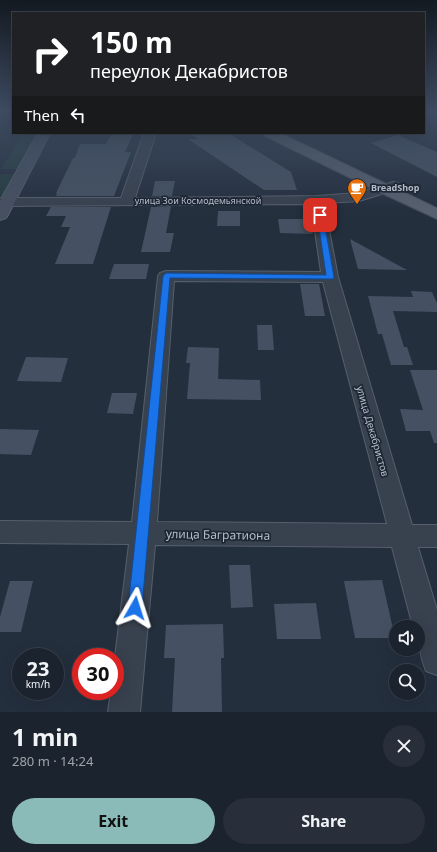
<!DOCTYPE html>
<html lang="en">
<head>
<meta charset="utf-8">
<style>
  :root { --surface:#1b232e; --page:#282f3a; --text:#f1f3f6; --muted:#a0a4aa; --line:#39404a; --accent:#8bbbb9 }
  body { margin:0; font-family:"Noto Sans",sans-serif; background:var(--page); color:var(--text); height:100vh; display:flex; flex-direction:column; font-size:15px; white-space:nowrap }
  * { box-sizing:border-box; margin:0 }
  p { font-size:13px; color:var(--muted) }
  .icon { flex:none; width:22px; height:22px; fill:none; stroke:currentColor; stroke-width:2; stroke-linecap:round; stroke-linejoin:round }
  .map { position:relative; height:712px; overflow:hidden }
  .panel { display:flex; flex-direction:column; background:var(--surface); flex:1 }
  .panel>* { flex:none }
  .hud { position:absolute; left:12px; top:12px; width:413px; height:122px; border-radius:0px; box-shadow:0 4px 16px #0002,0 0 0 1px var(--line); background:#202124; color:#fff; overflow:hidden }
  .controls { position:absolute; left:389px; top:620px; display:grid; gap:8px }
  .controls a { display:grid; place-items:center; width:36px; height:36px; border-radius:50%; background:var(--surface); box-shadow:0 4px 16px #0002,0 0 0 1px var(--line); font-size:20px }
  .speed { position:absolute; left:12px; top:648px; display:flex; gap:8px; font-size:20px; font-weight:700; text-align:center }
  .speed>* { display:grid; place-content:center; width:52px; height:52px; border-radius:50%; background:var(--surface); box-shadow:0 4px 16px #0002,0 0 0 1px var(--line); line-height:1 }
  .speed small { font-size:10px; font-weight:400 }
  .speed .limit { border:6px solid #d22; background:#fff; color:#111 }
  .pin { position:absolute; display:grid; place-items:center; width:34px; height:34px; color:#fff; margin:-17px; border-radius:8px; box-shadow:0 2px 6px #0006 }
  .me { position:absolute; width:44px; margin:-22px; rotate:6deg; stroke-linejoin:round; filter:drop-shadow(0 0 3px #0008) }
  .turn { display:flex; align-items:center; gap:14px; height:84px; padding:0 12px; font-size:18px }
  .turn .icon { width:52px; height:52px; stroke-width:2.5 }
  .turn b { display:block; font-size:28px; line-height:34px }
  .then { display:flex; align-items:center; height:38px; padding:0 12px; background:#0003; gap:8px; font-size:15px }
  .round { display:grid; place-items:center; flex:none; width:42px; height:42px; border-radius:21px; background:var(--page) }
  .head { display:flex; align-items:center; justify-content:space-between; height:68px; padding:0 12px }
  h1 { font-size:24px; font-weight:700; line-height:30px }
  .button { display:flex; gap:8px; margin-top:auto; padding:8px 12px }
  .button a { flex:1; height:46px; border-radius:24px; background:var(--accent); color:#111; font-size:16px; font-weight:700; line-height:46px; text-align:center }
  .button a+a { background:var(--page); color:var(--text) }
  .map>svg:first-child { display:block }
  .green { fill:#263c3f }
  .building { fill:#455162 }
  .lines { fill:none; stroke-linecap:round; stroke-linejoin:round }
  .street-casing { stroke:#565f6c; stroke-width:2 }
  .secondary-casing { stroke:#565f6c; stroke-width:2 }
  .primary-casing { stroke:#414a57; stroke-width:2 }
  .street { fill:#38414e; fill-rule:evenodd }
  .secondary { fill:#465061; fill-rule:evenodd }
  .primary { fill:#56606e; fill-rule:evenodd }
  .route { fill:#1a73e8; stroke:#114b97 }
  .labels { text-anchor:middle; stroke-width:3.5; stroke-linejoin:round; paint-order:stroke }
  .far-poi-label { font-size:9px; font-weight:bold; fill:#b4bcc9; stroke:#1d2633; text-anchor:start }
  .far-street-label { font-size:9px; fill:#b4bcc9; stroke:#1d2633 }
  .street-label { font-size:10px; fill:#b4bcc9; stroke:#1d2633 }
  .near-street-label { font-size:12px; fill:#b4bcc9; stroke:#1d2633 }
</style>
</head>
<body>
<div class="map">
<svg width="437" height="712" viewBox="0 0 437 712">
  <rect width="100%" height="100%" fill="#242f3e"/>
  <g class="green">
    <path d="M23,133H42L23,169H1Z"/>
    <path d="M0,174H19L8,193L0,196Z"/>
  </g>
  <g class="building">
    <path d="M189,133H228L291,172L297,190H264L188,139H198Z"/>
    <path d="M112,134H133L125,152H131L114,196H56L57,193H56L73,158H75L80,144H106Z"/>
    <path d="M398,135L437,152V177L371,143Z"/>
    <path d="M155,181H175L172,196H152Z"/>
    <path d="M171,206L166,233H174L170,252H141L151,207Z"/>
    <path d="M51,207H111L93,264H55L70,227H61L66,216H46Z"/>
    <path d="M218,211H240V226H217Z"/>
    <path d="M278,219H311L313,234L280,233Z"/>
    <path d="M350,239L407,270L358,269Z"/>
    <path d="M114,264H149L146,279H109Z"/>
    <path d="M300,284H319L325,316H305Z"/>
    <path d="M411,291L432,292L437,303V312L393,311L404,347H407L413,365H391L382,334H378L368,296L413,297Z"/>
    <path d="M257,325H272L274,350H258Z"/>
    <path d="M188,347L219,348L218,379L260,380L261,400L187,399L190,363H186Z"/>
    <path d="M26,357L68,358L61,382L17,381Z"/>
    <path d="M410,370H437V443H434L430,431H406L400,409L423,410Z"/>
    <path d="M112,393H137L133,414L107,413Z"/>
    <path d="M0,429L39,430L31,455L0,454Z"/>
    <path d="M229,565H250L253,607L231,608Z"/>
    <path d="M382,580L395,638H355L344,581Z"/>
    <path d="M10,581H33L21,632H0V617Z"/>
    <path d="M316,603L321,639H277L274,604Z"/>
    <path d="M223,624L224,658H221L222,712H172L175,658H164L166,625Z"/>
  </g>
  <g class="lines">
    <defs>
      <path id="street" d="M144,133H156L135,198L317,196L358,193L393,182L398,183L399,186L398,189L359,201L324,203L338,277L412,525H437V547H418L437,610V675L426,671C420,656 418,643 418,627H413L392,547L155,545L140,712H108L111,691H115V657L129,544L0,543V521L132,522L158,276L160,273L166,271L321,272L311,204L0,206V198H121ZM174,281L323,282L387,524L157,522Z"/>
      <path id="secondary" d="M38,133H50L8,215L6,218L0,220V201Z"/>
      <path id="primary" d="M264,133H280L437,208V219L379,192L265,136Z"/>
    </defs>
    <use href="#street" class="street-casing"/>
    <use href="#secondary" class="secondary-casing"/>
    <use href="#primary" class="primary-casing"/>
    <use href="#street" class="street"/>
    <use href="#secondary" class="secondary"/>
    <use href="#primary" class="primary"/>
  </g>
  <linearGradient id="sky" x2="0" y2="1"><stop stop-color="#141a22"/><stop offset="0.53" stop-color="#3f4d63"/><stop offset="1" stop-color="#3f4d63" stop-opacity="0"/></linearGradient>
  <rect width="437" height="211" fill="url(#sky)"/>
  <path class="route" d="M317,214L323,215L334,277L333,279L170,278L142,608L140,613L135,615L130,613L128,608L163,276L166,273L326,275Z"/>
  <defs>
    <symbol id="cafe-pin" viewBox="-11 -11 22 30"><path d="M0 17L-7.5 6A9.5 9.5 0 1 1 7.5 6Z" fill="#e8710a" stroke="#1d2633"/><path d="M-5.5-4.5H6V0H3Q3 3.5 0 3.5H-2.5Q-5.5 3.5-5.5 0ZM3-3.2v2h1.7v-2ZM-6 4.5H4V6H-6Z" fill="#fff"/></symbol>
  </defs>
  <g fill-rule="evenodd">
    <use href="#cafe-pin" x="346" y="177" width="22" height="30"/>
  </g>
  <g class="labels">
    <g class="far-poi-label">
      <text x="371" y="191">BreadShop</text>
    </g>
    <g class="far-street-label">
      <text x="198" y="204">улица Зои Космодемьянской</text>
    </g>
    <g class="street-label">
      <text transform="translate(373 431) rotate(74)" y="4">улица Декабристов</text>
    </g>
    <g class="near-street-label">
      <text transform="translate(218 535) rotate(1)" y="4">улица Багратиона</text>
    </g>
  </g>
</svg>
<div class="controls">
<a><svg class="icon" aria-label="sound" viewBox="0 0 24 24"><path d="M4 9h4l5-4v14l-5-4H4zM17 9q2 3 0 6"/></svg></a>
<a><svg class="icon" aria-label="search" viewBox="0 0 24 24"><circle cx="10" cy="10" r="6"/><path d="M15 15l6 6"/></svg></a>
</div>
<div class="speed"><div>23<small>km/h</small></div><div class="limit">30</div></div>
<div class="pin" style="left:320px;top:215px;background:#d93025"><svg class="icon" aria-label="arrive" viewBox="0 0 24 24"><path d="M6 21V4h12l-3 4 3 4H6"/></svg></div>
<svg class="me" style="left:135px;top:608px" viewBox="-20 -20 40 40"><path d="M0-17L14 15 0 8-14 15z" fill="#1a73e8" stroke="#fff" stroke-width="4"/></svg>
<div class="hud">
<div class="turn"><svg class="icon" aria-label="right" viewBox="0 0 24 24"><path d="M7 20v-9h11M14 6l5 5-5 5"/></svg><div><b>150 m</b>переулок Декабристов</div></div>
<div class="then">Then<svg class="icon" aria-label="left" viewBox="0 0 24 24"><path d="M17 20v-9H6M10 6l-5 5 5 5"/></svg></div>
</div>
</div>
<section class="panel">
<div class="head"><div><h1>1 min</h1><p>280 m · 14:24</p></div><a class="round"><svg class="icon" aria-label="close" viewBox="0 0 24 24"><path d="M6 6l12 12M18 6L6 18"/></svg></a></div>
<div class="button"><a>Exit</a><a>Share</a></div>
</section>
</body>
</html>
